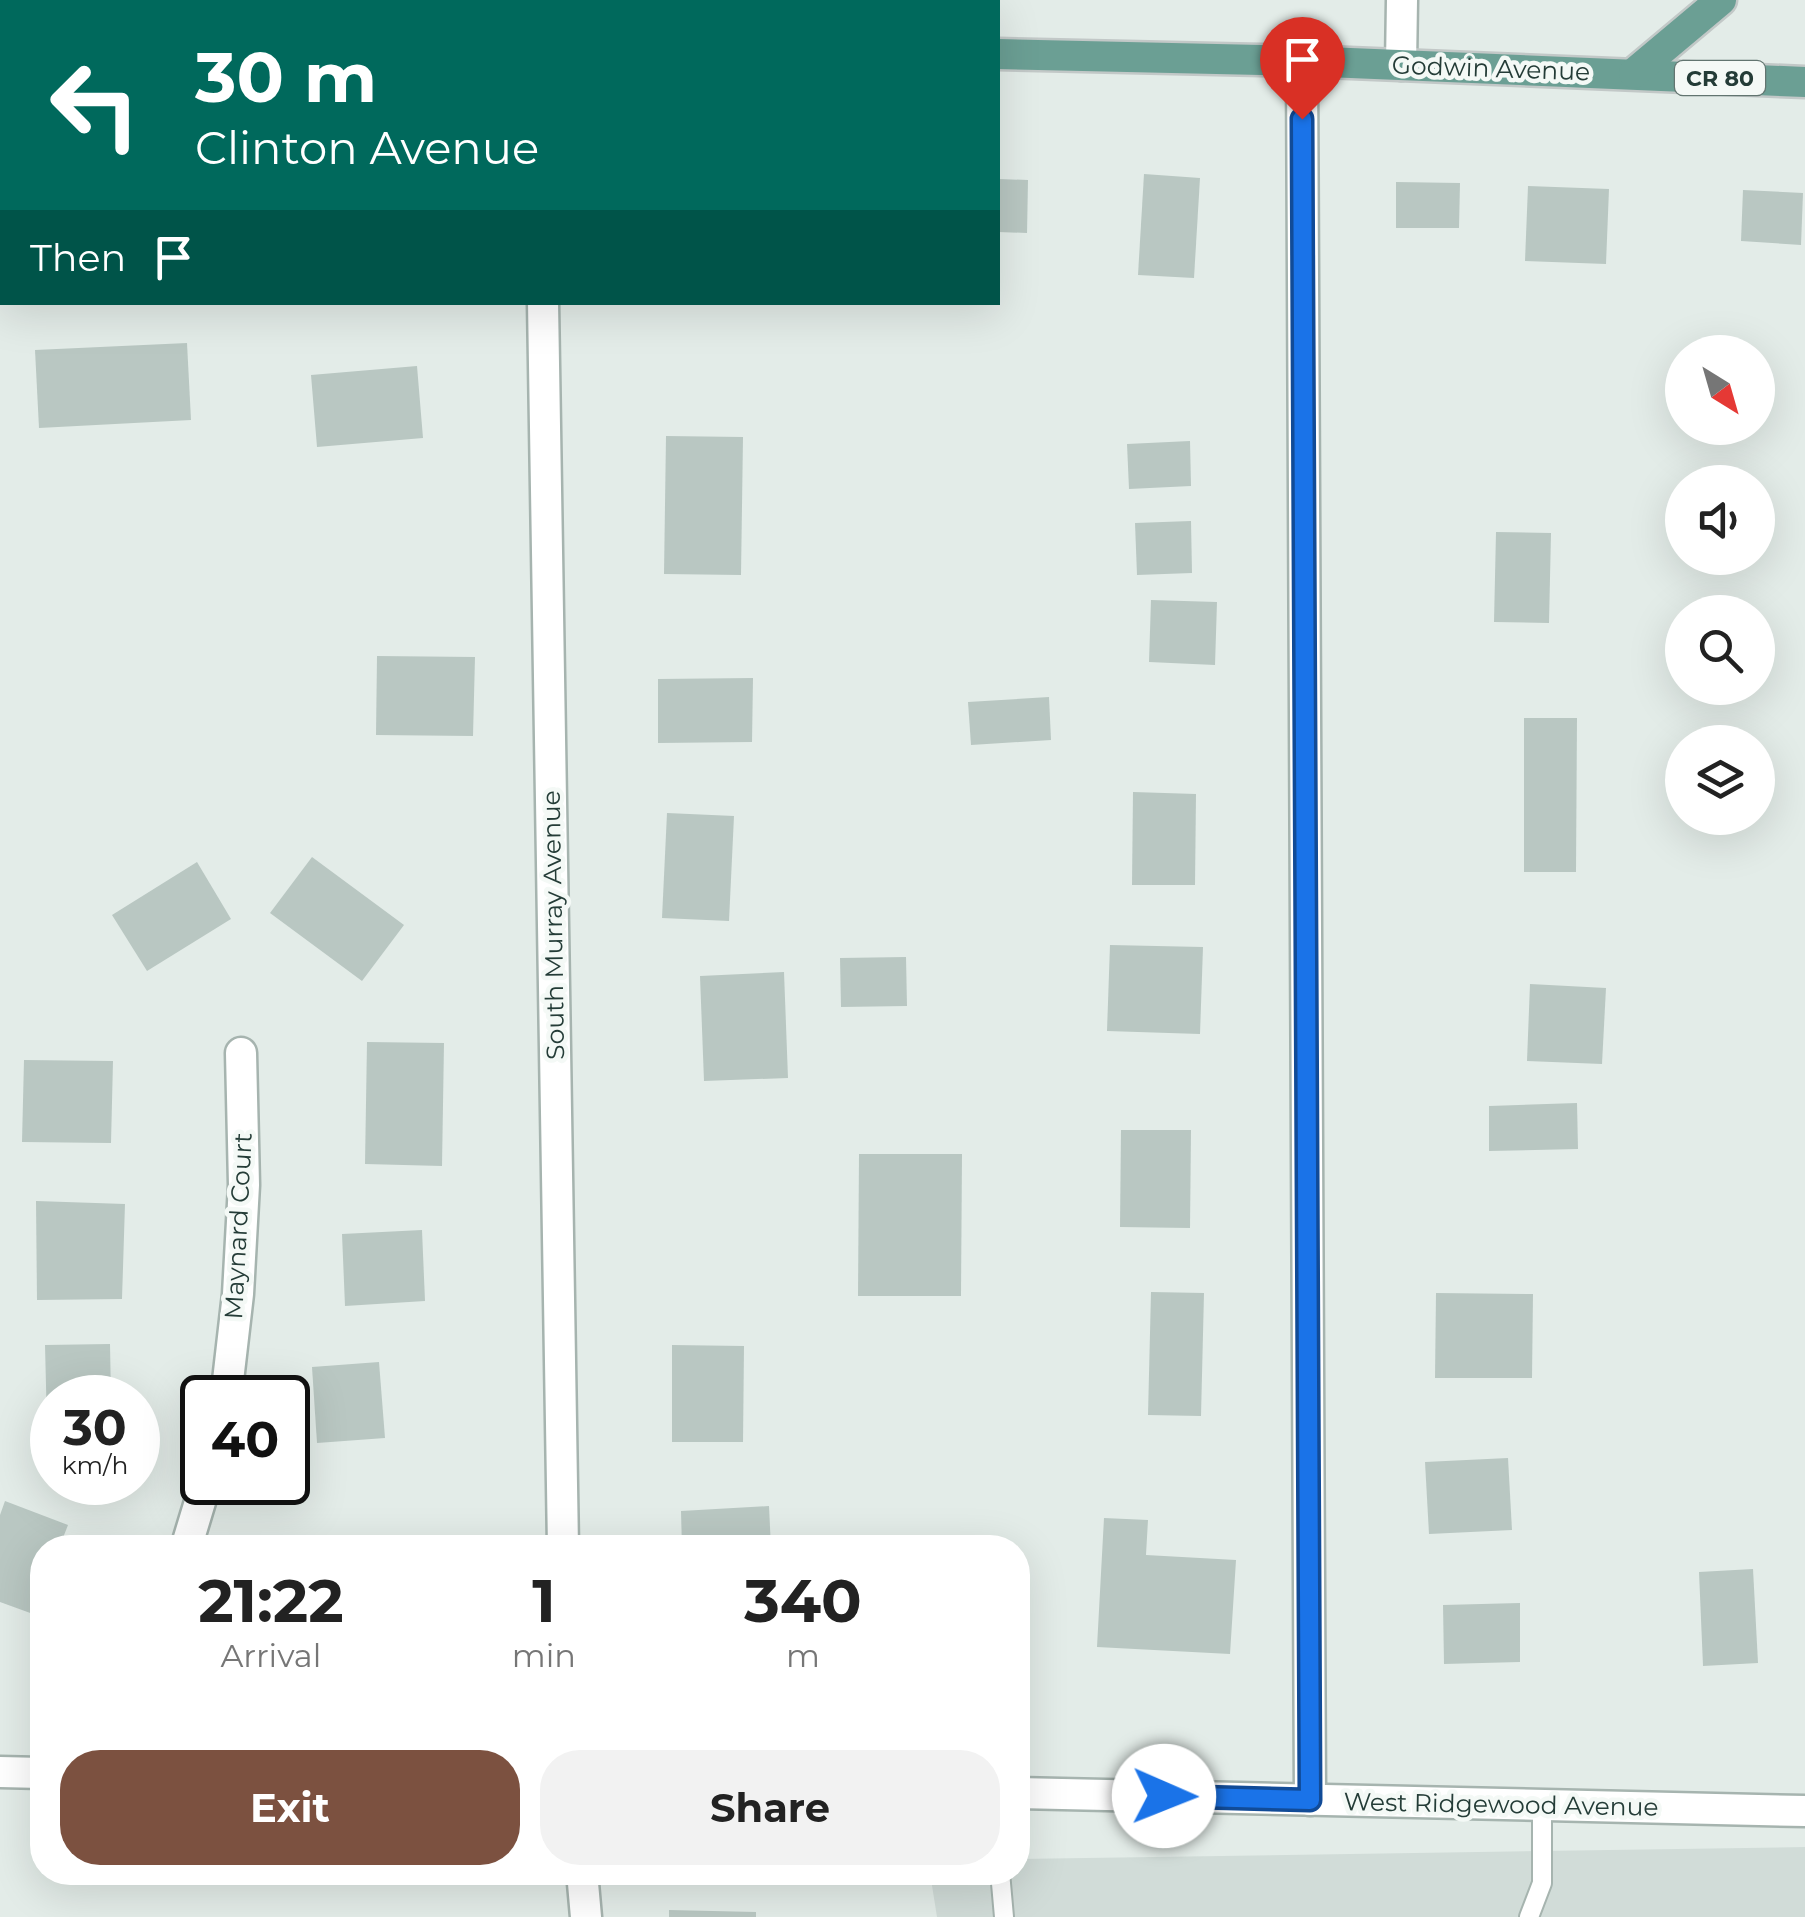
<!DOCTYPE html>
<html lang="en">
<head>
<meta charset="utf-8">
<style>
  :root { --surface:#fff; --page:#f2f2f2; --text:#222; --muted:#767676; --accent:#7c5140 }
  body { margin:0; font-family:Montserrat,sans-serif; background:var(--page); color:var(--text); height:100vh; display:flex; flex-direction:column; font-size:38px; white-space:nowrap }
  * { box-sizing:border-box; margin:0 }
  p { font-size:32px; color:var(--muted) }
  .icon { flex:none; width:55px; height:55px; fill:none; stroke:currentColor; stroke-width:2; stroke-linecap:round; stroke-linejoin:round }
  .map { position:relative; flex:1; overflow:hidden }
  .details { position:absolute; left:30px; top:1535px; width:1000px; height:350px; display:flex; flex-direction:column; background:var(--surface); border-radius:40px; box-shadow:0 10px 40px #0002 }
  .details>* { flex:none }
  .banner { position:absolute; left:0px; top:0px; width:1000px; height:305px; box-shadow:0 10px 40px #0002; background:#00695c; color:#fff; overflow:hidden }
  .needle { width:65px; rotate:143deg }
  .buttons { position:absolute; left:1665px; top:335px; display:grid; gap:20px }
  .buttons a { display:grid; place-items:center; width:110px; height:110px; border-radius:50%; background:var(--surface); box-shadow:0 10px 40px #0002; font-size:50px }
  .speed { position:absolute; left:30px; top:1375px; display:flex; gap:20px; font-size:50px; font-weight:700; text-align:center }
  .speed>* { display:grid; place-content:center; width:130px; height:130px; border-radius:50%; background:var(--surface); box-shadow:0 10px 40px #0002; line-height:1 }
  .speed small { font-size:25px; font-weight:400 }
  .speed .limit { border:5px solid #111; border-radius:15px; background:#fff; color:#111 }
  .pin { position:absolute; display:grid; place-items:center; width:85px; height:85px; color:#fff; margin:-102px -42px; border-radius:50% 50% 50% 0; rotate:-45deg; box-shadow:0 0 10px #0007 }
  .pin .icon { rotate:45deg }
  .me { position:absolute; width:110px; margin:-55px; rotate:91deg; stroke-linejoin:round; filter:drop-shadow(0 0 8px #0008) }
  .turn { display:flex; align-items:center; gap:35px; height:210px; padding:0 30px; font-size:45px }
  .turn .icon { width:130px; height:130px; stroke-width:2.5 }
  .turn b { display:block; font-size:70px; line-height:85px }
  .then { display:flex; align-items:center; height:95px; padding:0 30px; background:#0003; gap:20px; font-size:38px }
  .eta { display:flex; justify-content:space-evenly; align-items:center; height:170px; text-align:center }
  .eta b { font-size:60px; font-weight:700; line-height:70px }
  .cta { display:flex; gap:20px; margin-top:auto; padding:20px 30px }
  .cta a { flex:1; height:115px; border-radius:40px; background:var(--accent); color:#fff; font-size:40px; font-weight:700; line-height:115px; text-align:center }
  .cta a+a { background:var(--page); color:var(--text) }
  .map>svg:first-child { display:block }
  .built { fill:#d1dcd8 }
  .building { fill:#b9c7c2 }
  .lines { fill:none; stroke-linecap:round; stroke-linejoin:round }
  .service-casing { stroke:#a6b4af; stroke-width:22 }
  .minor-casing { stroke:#a6b4af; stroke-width:35 }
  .tertiary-casing { stroke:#a6b4af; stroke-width:35 }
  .primary-casing { stroke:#c2c8c7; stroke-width:35 }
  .service { stroke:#fff; stroke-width:18 }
  .minor { stroke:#fff; stroke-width:30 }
  .tertiary { stroke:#fff; stroke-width:30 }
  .primary { stroke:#6b9f94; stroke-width:30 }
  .route-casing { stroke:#114b97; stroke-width:25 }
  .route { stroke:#1a73e8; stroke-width:18 }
  .labels { text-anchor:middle; stroke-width:9; stroke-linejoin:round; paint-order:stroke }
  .shield { fill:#f4f9f6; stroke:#627570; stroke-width:2.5 }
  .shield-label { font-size:22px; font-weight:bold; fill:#243c37 }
  .street-label { font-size:25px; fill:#243c37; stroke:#f4f9f6 }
</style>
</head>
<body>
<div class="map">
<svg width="1805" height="1917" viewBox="0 0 1805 1917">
  <rect width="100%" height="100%" fill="#e3ece8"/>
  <path class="built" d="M1805,1847V1917H937L930,1873L1018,1872V1859Z"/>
  <g class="building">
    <path d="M1144,174L1200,178L1194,278L1138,275Z"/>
    <path d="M998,179L1028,180L1027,233L998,232Z"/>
    <path d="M1396,182L1460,183L1459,228H1396Z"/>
    <path d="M1528,186L1609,189L1606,264L1525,261Z"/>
    <path d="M1743,190L1803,193L1801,245L1741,241Z"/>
    <path d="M187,343L191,420L39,428L35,350Z"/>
    <path d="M417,366L423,438L317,447L311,375Z"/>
    <path d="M666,436L743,437L741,575L664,574Z"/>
    <path d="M1190,441L1191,486L1129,489L1127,444Z"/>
    <path d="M1191,521L1192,573L1137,575L1135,523Z"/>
    <path d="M1496,532L1551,533L1549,623L1494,622Z"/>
    <path d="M1151,600L1217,602L1215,665L1149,662Z"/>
    <path d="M377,656L475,657L473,736L376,735Z"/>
    <path d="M753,678L752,742L658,743V679Z"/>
    <path d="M1049,697L1051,740L971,745L968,702Z"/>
    <path d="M1524,718H1577L1576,872H1524Z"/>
    <path d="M1133,792L1196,794L1195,885H1132Z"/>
    <path d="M667,813L734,816L729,921L662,918Z"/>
    <path d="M312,857L404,925L362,981L270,913Z"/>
    <path d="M197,862L231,919L147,971L112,915Z"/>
    <path d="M1110,945L1203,947L1200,1034L1107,1031Z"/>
    <path d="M906,957L907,1006L841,1007L840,958Z"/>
    <path d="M784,972L788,1078L704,1081L700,976Z"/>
    <path d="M1530,984L1606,988L1602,1064L1527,1061Z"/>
    <path d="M367,1042L444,1043L442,1166L365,1164Z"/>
    <path d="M24,1060L113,1061L111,1143L22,1142Z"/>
    <path d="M1577,1103L1578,1149L1489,1151V1106Z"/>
    <path d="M1121,1130H1191L1190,1228L1120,1227Z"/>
    <path d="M859,1154H962L961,1296H858Z"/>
    <path d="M36,1201L125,1204L122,1299L37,1300Z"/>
    <path d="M422,1230L425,1301L345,1306L342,1234Z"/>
    <path d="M1151,1292L1204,1293L1201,1416L1148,1415Z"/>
    <path d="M1436,1293L1533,1294L1532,1378H1435Z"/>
    <path d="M110,1344L111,1398H52V1426H47L45,1345Z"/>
    <path d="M672,1345L744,1346L743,1442H672Z"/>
    <path d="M379,1362L385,1438L317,1443L312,1367Z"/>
    <path d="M1508,1458L1512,1530L1429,1534L1425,1462Z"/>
    <path d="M5,1501L68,1525L59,1548H42V1589L33,1614L0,1602V1515Z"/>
    <path d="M769,1506L771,1548H682L681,1511Z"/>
    <path d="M1104,1518L1148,1520L1146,1555L1236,1560L1230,1654L1097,1647Z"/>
    <path d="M332,1541V1548H270V1542Z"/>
    <path d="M1753,1569L1758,1663L1703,1666L1699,1572Z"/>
    <path d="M1520,1603V1662L1444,1664L1443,1605Z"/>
    <path d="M669,1910L756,1912V1917H669Z"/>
  </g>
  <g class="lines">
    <defs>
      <g id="service">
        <path d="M1000,1872L1004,1917"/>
        <path d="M1529,1917L1542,1883V1805"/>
      </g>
      <g id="minor">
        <path d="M541,2V0"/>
        <path d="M970,2V0"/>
        <path d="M1302,61L1310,1800"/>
        <path d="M1401,65L1402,0"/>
        <path d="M543,302L563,1548"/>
        <path d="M226,1398L238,1294L244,1185L241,1053"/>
        <path d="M186,1548L206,1482"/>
        <path d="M582,1872L586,1917"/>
      </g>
      <g id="tertiary">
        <path d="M0,1772L42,1773"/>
        <path d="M1018,1793L1805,1811"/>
      </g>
      <g id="primary">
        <path d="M0,25L2,26"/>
        <path d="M998,54L1302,61L1805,82"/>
        <path d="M1634,73L1721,0"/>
      </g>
    </defs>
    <use href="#service" class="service-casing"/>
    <use href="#minor" class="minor-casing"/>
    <use href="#tertiary" class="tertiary-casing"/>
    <use href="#primary" class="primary-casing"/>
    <use href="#service" class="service"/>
    <use href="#minor" class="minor"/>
    <use href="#tertiary" class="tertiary"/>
    <use href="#primary" class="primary"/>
  </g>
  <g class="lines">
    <defs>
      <path id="route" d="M1164,1796L1310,1800L1302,119"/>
    </defs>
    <use href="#route" class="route-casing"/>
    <use href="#route" class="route"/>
  </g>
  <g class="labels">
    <rect class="shield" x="1675" y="61" width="90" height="34" rx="8"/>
    <g class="shield-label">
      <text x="1720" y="86">CR 80</text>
    </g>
    <g class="street-label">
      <text transform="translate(1491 68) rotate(2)" y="9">Godwin Avenue</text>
      <text transform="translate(553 925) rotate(-91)" y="9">South Murray Avenue</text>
      <text transform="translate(238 1226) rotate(-87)" y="9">Maynard Court</text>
      <text transform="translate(1501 1804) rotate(1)" y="9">West Ridgewood Avenue</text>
    </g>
  </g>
</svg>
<div class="buttons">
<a><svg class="needle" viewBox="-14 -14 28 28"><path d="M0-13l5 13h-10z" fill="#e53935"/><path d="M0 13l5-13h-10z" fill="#767676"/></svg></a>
<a><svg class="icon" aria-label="sound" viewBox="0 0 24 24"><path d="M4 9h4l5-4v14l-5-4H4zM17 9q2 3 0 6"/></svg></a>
<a><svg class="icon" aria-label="search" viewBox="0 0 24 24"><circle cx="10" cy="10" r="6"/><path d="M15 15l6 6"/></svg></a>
<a><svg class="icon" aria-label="layers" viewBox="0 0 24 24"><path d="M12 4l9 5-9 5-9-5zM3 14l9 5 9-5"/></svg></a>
</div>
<div class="speed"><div>30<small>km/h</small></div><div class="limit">40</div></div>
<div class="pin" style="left:1302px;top:119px;background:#d93025"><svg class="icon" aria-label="arrive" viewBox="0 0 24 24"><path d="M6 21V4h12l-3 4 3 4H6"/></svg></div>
<svg class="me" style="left:1164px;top:1796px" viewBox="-20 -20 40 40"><circle r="19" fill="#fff"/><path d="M0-13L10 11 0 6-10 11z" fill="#1a73e8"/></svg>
<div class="banner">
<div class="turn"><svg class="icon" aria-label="left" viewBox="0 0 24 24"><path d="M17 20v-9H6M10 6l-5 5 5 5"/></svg><div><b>30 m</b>Clinton Avenue</div></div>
<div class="then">Then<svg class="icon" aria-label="arrive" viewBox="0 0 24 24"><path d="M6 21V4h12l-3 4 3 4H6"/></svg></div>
</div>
<section class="details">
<div class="eta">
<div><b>21:22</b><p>Arrival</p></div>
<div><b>1</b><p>min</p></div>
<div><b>340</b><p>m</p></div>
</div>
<div class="cta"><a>Exit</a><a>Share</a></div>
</section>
</div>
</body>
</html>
